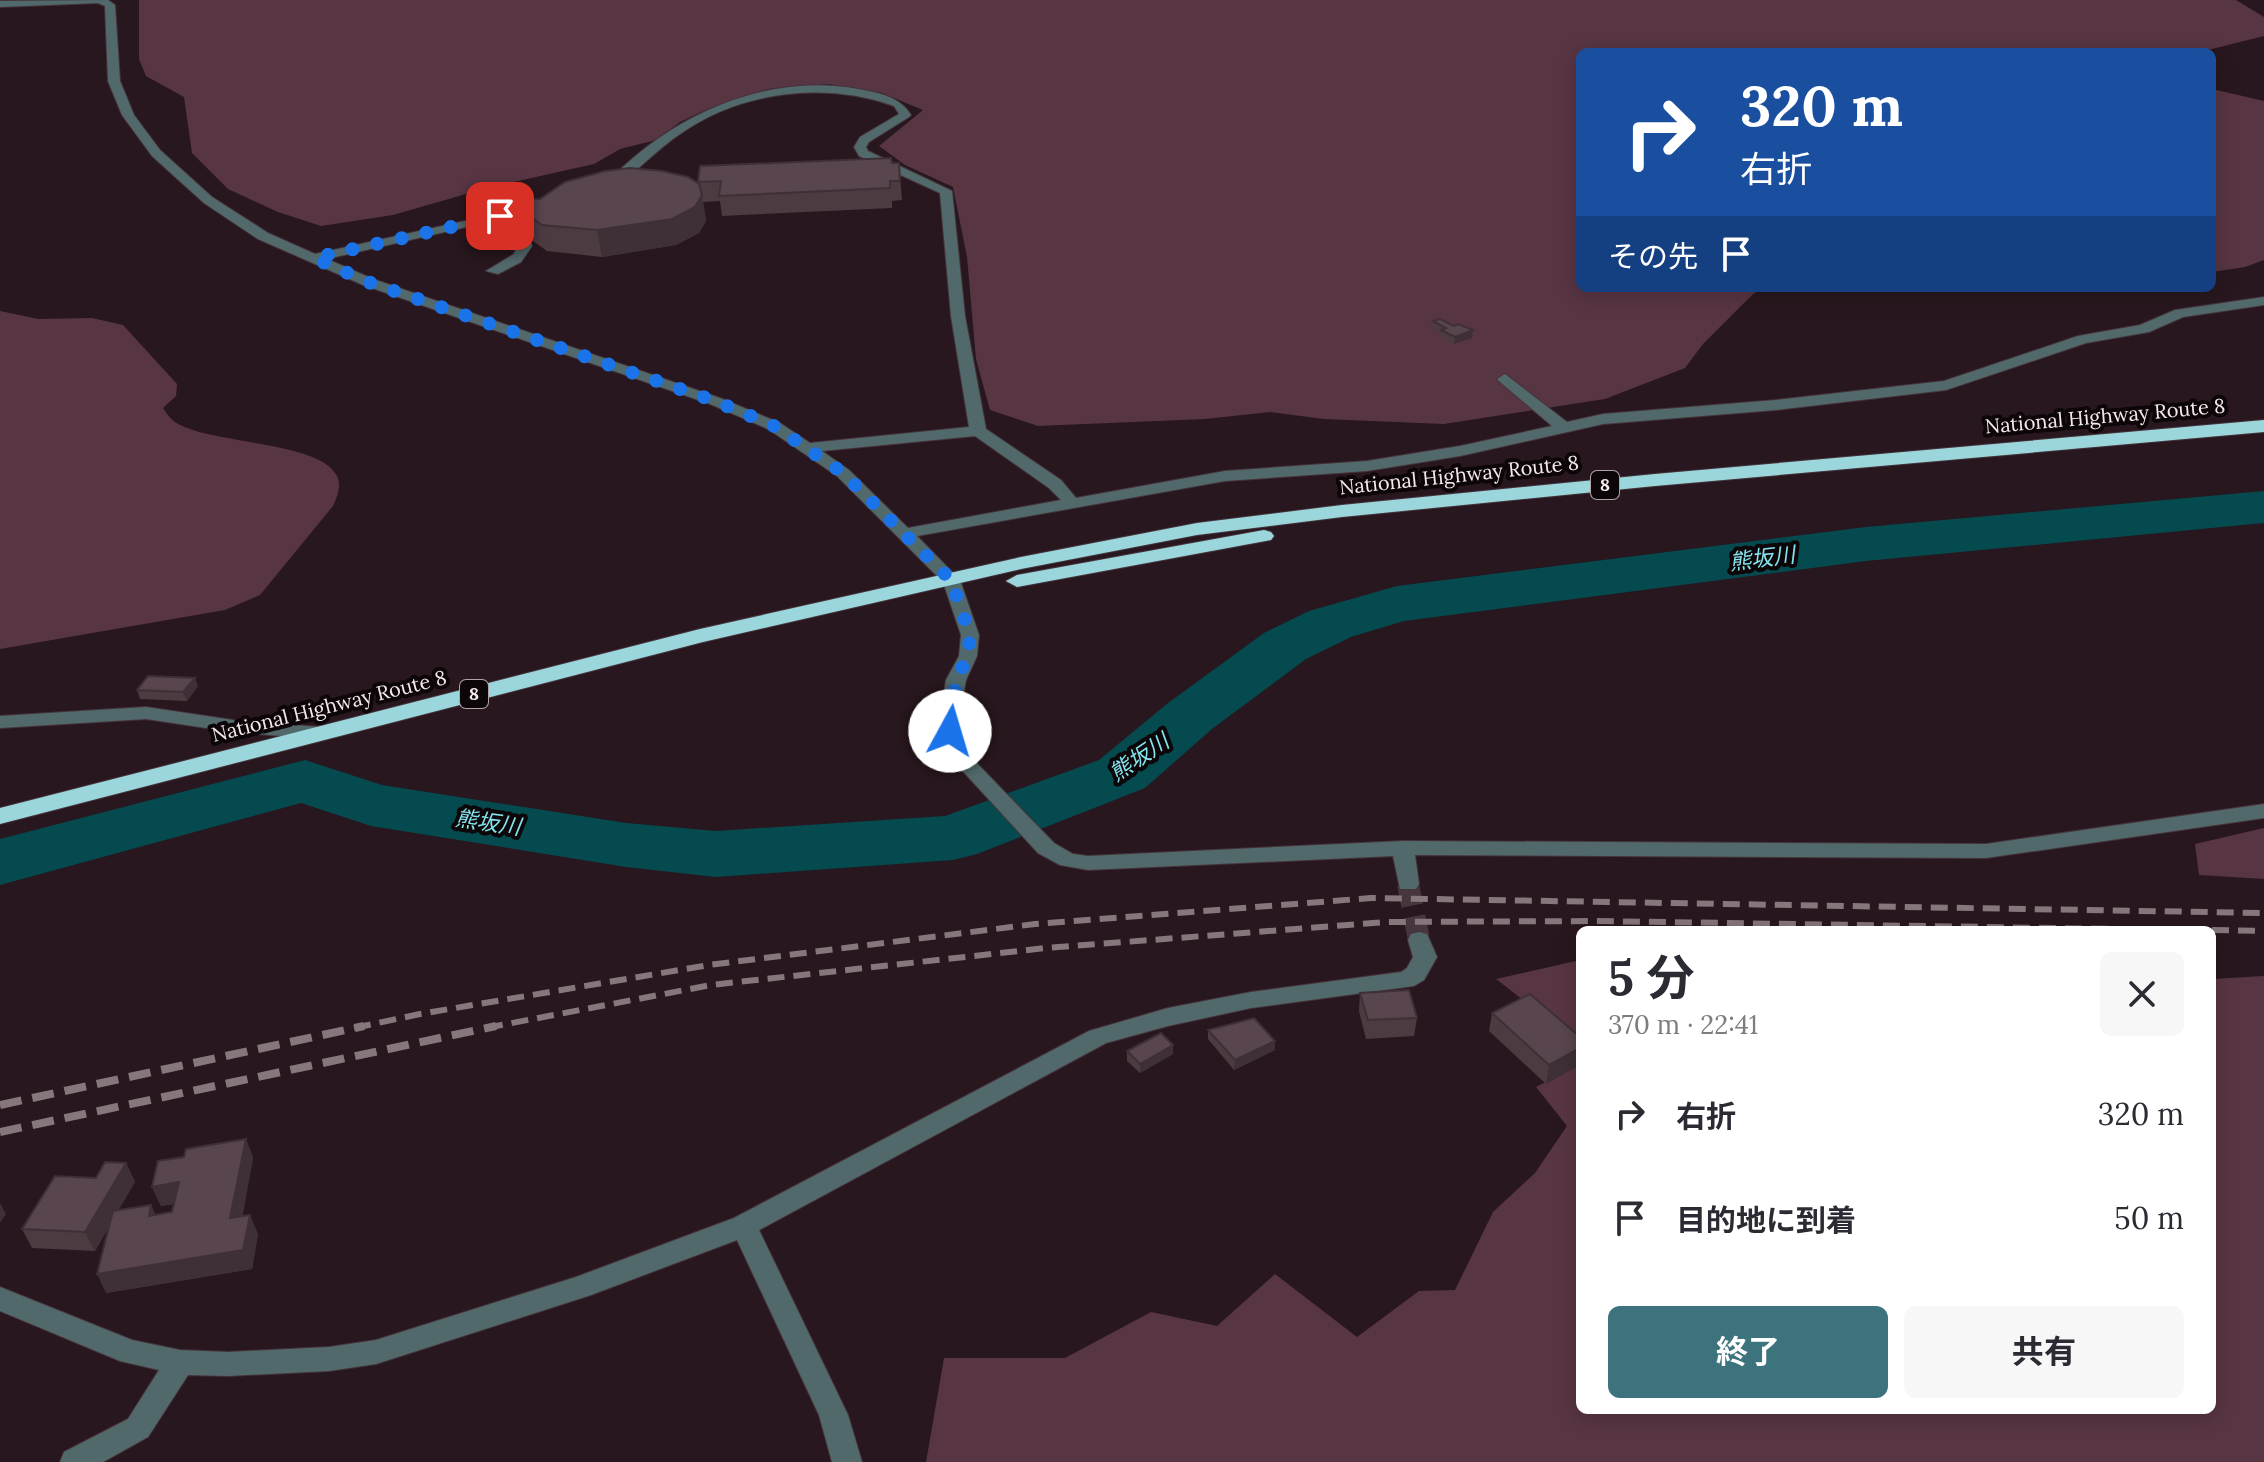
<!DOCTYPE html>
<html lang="ja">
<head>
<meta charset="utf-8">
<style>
  :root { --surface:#fff; --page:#f7f7f7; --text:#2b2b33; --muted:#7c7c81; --accent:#3d737d }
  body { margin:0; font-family:Lora,"Noto Sans JP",serif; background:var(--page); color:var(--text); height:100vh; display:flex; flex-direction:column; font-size:30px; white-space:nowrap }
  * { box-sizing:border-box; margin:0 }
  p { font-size:26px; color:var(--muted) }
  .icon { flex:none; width:44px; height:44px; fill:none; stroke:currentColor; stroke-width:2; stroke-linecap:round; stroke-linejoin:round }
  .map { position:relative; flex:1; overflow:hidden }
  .panel { position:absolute; left:1576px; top:926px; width:640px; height:488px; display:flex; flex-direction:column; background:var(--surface); border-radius:12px; box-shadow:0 4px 20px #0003 }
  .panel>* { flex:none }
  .guide { position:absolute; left:1576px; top:48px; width:640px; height:244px; border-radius:12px; box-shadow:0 4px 20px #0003; background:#1a4fa0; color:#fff; overflow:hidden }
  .pin { position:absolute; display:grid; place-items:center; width:68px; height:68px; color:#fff; margin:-34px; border-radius:16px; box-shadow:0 4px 12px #0006 }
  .me { position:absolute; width:88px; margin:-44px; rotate:6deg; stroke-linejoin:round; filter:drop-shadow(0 0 6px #0008) }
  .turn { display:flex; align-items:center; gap:28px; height:168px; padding:0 32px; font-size:36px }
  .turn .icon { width:104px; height:104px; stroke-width:2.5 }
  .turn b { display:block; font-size:56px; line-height:68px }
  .then { display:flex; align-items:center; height:76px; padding:0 32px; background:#0003; gap:16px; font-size:30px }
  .round { display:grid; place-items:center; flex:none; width:84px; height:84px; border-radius:12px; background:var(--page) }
  .head { display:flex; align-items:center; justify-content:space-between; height:136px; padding:0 32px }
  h1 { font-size:48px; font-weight:700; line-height:60px }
  .button { display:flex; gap:16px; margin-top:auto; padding:16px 32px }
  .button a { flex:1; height:92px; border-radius:12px; background:var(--accent); color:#fff; font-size:32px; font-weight:700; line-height:92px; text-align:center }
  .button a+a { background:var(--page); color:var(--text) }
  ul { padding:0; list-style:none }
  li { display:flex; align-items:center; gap:24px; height:104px; padding:0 32px }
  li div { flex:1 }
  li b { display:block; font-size:30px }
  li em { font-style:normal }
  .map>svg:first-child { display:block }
  .green { fill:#583543 }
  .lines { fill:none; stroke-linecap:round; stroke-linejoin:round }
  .river { fill:#044a4f; fill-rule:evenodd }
  .minor-tunnel { stroke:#47363d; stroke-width:22; stroke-dasharray:22 11; stroke-linecap:butt }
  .minor-casing { stroke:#45343b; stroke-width:2 }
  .highway-casing { stroke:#45343b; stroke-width:2 }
  .minor { fill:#52696c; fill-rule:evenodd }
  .highway { fill:#9ad6dc; fill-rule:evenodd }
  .rail-far1 { stroke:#86777d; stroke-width:6; stroke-dasharray:17 9; stroke-linecap:butt }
  .rail { stroke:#86777d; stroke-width:8; stroke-dasharray:22 11; stroke-linecap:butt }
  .wall { fill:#4d3b42 }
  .shaded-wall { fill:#3e3036 }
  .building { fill:#59454d; stroke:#3e3036; stroke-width:2 }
  .route { stroke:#1a73e8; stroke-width:14; stroke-dasharray:0 25.2 }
  .labels { text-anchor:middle; stroke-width:8; stroke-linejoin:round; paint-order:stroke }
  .shield { fill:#0c0608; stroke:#afa5a8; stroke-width:2 }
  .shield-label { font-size:18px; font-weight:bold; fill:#f5e9ed }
  .street-label { font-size:20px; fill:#f5e9ed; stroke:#0c0608 }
  .water-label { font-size:22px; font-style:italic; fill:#84e4ee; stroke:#0c0608 }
</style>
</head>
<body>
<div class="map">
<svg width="2264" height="1462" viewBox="0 0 2264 1462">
  <rect width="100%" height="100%" fill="#28171e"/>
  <g class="green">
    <path d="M139,0H2236L2264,17V36L2200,52H1580V288H1764L1753,294L1703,344L1685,368L1605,399L1444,424L1324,419L1270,412L1205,419L1038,426L990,410L976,359L967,257L953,187L905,165L879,146L923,110L882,93L828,84L768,89L706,110L680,122L656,140L620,149L594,164L487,188L393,215L321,226L278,212L228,189L192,153L184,97L146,76L139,59Z"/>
    <path d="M2212,89L2264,101V260L2245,267L2212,272Z"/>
    <path d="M0,311L38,319L92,318L123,325L177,384L176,396L163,408C166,412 170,419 175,422C210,445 319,440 337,476C342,486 337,497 333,506L260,595L225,610L0,649Z"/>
    <path d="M2264,828V879L2199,875L2195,844Z"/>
    <path d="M1580,960V1044L1496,979Z"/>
    <path d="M2264,976V1462H926L944,1358H1065L1151,1312L1217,1326L1275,1274L1357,1337L1419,1291L1455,1290L1493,1212L1535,1173L1567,1126L1536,1087L1580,1065V1410H2212V979Z"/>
  </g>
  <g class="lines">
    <path class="river" d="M2264,491V523L1866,561L1404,621L1351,637L1306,659L1212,729L1145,788L977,854L953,860L716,877L626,867L371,826L301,803L0,885V839L305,760L382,785L626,823L716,831L945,816L1099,760L1168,703L1264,633L1309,611L1397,586L1866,527Z"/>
    <path class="minor-tunnel" d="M1408,884L1419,940"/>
    <defs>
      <g id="minor">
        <path d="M108,0L115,5L120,81L134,115L160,150L212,197L268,233L315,254L556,201V207L502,219L527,231L532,246L521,262L498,274L486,271L514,254L519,240L506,229L484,223L327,259L373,279L720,398L780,423L810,443L969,427L951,316L940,193L859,156L854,147L860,137L899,114L894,106C825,81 741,91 680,134C658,149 639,169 617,186L607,183C670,116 765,72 858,89C879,93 899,96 911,115L909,117L869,142L866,147L868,151L952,191L965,316L986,429L1061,480L1076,498L1225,471L1367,461L1460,446L1552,426L1500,382L1497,379L1505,374L1567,422L1603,414L1776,400L1944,381L2078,336L2140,325L2175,310L2264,297V305L2183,317L2149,332L2086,343L1946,390L1776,410L1603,424L1460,456L1367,471L1225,481L917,536L960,580L979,635L977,656L966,680L961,708L960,731L967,753L1054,843L1073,854L1088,856L1403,841L1986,844L2264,804V818L1986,858L1415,855L1419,884L1416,889H1400L1393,856L1088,870L1060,865L1038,853L948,755L940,731L941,708L946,680L959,656L961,635L943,582L837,476L768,429L710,404L363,285L258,239L204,203L152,156L122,115L108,81L105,6L98,3L0,7V1ZM975,436L1049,488L1061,500L908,528L849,470L822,451Z"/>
        <path d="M146,707L233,720L320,727L330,733L320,739L233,732L146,719L0,728V716Z"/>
        <path d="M1419,932L1427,934L1437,957L1424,980L1414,986L1251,1008L1168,1026L1106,1043L759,1230L848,1415L862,1462H832L819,1415L737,1240L591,1295L376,1364L329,1371L228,1376L188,1375L148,1437L103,1462H60L64,1452L128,1419L159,1370L120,1361L0,1311V1287L132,1340L180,1350L228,1352L329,1347L376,1340L576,1277L734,1218L1089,1031L1168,1008L1251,992L1401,972L1407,968L1413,957L1408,940L1411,934Z"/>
      </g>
      <g id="highway">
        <path d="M2264,420V432L1655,486L1342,517L1197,535L1021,569L703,642L0,824V808L700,629L1021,557L1197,523L1342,505L1655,474Z"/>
        <path d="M1264,530L1271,532L1274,536L1271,540L1017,587L1006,581L1017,575Z"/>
      </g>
    </defs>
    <use href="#minor" class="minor-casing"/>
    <use href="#highway" class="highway-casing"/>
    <use href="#minor" class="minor"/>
    <use href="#highway" class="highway"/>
    <g class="rail-far1">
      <path d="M2212,930L2264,931"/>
      <path d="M354,1028L420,1014L709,965L1035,924L1371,898L2264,913"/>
      <path d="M486,1028L711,985L1046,948L1387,922L1598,921L2183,930"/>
    </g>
    <g class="rail">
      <path d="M0,1105L364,1026"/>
      <path d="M0,1132L496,1026"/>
    </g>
  </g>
  <g class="wall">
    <path d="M899,163L902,200L892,201V208L722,216L720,201L703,202L706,221L699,233L676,245L602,257L547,251L533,241L526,204L698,184L700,166Z"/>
    <path d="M1433,321L1472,338L1454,344L1440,337L1441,333L1432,329Z"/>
    <path d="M198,686L187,701L140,699L137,690Z"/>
    <path d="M1360,993L1417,1018L1414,1036L1366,1039L1359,1011Z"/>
    <path d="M1492,1013L1580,1037L1546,1084L1489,1031Z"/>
    <path d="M1208,1030L1275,1041V1050L1234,1070L1208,1039Z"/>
    <path d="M1127,1051L1173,1054L1140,1073L1127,1061Z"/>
    <path d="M246,1139L253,1158L242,1216L258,1234L252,1269L106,1293L109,1226L95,1251L32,1248L22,1229L96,1178L126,1163L135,1182L118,1210L151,1205L155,1215L172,1212L174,1204L161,1206L152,1187L184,1157Z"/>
  </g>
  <g class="shaded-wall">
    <path d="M702,195L706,221L699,233L676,245L602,257L597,230Z"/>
    <path d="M1473,330L1472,338L1454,344L1455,337Z"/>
    <path d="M195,678L198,686L187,701L183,692Z"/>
    <path d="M1275,1041V1050L1234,1070L1235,1060Z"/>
    <path d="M1173,1045V1054L1140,1073V1064Z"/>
    <path d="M1580,1048V1065L1546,1084L1549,1065Z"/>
    <path d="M246,1139L253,1158L239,1237L230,1218Z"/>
    <path d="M126,1163L135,1182L95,1251L85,1232Z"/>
    <path d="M179,1182L187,1201L161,1206L152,1187Z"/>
    <path d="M0,1203L6,1214L0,1223Z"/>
    <path d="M151,1205L160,1224L149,1216Z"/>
    <path d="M250,1215L258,1234L252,1269L106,1293L97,1274Z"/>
  </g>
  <g class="building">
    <path d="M891,158L892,163H899L900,181H890V188L719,196L721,181L698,182L700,166Z"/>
    <path d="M630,168L662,171L688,177L699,184L702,195L695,207L672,219L597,230L542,225L528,215L526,204L527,200L540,199L565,182L605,171Z"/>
    <path d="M1440,319L1454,326L1458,324L1473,330L1455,337L1441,330L1446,328L1433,321Z"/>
    <path d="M148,676L195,678L183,692L137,690Z"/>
    <path d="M1409,990L1417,1018L1368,1020L1360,993Z"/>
    <path d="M1530,994L1580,1037V1048L1549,1065L1492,1013Z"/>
    <path d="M1254,1018L1275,1041L1235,1060L1208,1030Z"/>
    <path d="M1161,1033L1173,1045L1140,1064L1127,1051Z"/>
    <path d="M246,1139L230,1218L250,1215L243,1250L97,1274L113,1211L151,1205L149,1216L172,1212L179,1182L152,1187L158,1161L184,1157L186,1149Z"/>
    <path d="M105,1162L126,1163L85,1232L22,1229L55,1176L96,1178Z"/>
  </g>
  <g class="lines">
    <path class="route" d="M500,216L314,258L368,282L715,401L774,426L843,473L951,580L970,635L968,656L956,680L950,731"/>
  </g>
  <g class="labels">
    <g class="shield">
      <rect x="1591" y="471" width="28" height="28" rx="6"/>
      <rect x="460" y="680" width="28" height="28" rx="6"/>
    </g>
    <g class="shield-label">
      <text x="1605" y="491">8</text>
      <text x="474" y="700">8</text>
    </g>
    <g class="street-label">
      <text transform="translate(2105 416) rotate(-5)" y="7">National Highway Route 8</text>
      <text transform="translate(1459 475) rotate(-6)" y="7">National Highway Route 8</text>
      <text transform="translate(329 706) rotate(-14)" y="7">National Highway Route 8</text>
    </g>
    <g class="water-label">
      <text transform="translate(1762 558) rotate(-7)" y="8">熊坂川</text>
      <text transform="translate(1139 757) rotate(-34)" y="8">熊坂川</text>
      <text transform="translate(488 822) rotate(8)" y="8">熊坂川</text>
    </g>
  </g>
</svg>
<div class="pin" style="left:500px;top:216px;background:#d93025"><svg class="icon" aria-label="arrive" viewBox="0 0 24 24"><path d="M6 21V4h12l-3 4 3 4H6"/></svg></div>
<svg class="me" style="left:950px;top:731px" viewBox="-20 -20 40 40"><circle r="19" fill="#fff"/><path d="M0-13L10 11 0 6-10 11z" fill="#1a73e8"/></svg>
<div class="guide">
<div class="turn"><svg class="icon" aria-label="right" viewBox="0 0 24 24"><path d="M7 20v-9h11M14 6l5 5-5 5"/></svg><div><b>320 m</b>右折</div></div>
<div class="then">その先<svg class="icon" aria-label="arrive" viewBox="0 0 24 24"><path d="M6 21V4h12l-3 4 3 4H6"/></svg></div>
</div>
<section class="panel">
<div class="head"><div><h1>5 分</h1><p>370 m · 22:41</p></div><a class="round"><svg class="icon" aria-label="close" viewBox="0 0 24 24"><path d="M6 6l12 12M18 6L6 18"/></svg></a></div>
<ul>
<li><svg class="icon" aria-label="right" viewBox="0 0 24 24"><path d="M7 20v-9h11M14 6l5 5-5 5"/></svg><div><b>右折</b></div><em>320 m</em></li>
<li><svg class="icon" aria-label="arrive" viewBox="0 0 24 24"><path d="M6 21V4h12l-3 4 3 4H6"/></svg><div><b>目的地に到着</b></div><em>50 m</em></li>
</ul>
<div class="button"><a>終了</a><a>共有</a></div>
</section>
</div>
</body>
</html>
